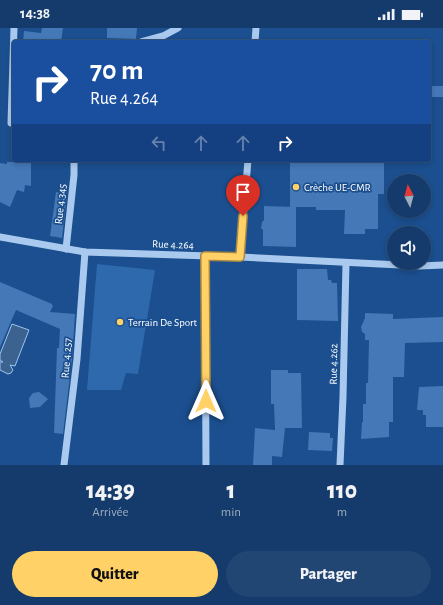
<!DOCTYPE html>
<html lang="fr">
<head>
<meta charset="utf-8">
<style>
  :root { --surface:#143b6b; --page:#214673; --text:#f1f3f6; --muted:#9dadc1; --line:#33557e; --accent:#ffd166 }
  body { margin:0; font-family:"Alegreya Sans",sans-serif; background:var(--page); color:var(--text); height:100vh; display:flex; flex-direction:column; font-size:15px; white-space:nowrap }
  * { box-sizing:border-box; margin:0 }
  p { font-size:13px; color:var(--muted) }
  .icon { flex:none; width:22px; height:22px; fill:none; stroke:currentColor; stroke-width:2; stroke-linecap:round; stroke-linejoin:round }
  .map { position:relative; height:437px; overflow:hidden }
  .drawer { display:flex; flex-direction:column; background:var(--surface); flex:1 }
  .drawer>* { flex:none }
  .banner { position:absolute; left:12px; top:12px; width:419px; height:122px; border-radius:4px; box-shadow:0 2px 6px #0003,0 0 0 1px var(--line); background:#1a4fa0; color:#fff; overflow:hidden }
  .needle { width:26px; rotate:354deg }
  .tools { position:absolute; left:387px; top:146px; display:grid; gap:8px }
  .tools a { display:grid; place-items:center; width:44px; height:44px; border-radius:50%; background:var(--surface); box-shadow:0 2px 6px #0003,0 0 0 1px var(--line); font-size:20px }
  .pin { position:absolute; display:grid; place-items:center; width:34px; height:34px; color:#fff; margin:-41px -17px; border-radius:50% 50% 50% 0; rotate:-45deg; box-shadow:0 0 4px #0007 }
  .pin .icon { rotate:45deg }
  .me { position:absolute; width:44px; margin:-22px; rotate:0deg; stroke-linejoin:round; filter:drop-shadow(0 0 3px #0008) }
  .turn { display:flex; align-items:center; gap:14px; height:84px; padding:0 12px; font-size:18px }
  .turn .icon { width:52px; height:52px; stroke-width:2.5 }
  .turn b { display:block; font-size:28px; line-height:34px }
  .lanes { display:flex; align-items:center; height:38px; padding:0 12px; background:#0003; justify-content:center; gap:20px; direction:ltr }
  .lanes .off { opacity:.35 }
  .eta { display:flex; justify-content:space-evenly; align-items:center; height:68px; text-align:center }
  .eta b { font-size:24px; font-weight:800; line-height:28px }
  .primary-button { display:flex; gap:8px; margin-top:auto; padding:8px 12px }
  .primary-button a { flex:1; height:46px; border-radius:24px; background:var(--accent); color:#111; font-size:16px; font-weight:800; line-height:46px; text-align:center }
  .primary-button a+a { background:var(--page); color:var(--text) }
  .status { display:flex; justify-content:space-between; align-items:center; height:28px; padding:0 20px; background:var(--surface); direction:ltr }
  .status svg { height:11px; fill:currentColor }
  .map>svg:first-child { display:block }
  .green { fill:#2e69ad }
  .water { fill:#3c6290; stroke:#9cc4f0 }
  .building { fill:#4478b7 }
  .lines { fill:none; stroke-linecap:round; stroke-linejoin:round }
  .minor { stroke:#a9c9ee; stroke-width:7 }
  .route-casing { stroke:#a68842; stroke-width:10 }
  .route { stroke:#ffd166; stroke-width:7 }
  .poi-dot { fill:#ffd166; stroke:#1b4f8f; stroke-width:1.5 }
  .labels { text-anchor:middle; stroke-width:3.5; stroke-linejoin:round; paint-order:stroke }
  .poi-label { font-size:11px; fill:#fff; stroke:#1b4f8f; text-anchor:start }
  .street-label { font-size:11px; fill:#fff; stroke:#1b4f8f }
</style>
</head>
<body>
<div class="status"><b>14:38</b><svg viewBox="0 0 49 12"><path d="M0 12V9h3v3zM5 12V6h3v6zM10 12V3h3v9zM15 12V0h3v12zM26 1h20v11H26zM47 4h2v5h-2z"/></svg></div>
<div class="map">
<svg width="443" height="437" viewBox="0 0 443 437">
  <rect width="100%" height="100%" fill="#1b4f8f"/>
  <path class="green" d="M97,236L155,242L138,346L126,345L121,362H87Z"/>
  <path class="water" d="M12,296L29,302L15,338L10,337L13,342L11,345L8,346L0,342V334H3L0,332V326Z"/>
  <g class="building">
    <path d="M42,0H63L61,14H23L24,3L41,5Z"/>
    <path d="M107,0H137L136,11L107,10Z"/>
    <rect x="429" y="58" width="14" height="11"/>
    <path d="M15,132H31V158L25,157L24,164L17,162L10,179L0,174V135L7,136V134H15Z"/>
    <path d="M290,132H384V166H378V201H365V206H344L345,182H316V179H290Z"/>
    <path d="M56,164L67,167L62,210L50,208Z"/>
    <path d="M264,178L296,179V219L263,218V202L261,200L262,194L264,192Z"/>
    <path d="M297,241H327L328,252H331L332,255H337L338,293L297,292Z"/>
    <path d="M0,254L52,276V277L53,278L50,284L75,286L72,331L63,406L54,405L57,320H59L60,301L16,282L0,319Z"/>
    <path d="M365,285L393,286V291L443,289V314L405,315L404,349H393V394H389V409L361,411L362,394H363V376H366V355H368L369,312H365V306L362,304L361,299L365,290Z"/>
    <path d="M271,342H288V345H301L302,400H285L282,429L272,428V437H253L255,400L275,402L274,376H271Z"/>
    <path d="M443,358V399H426V387H423V382H417L419,359Z"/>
    <path d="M39,364L48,371L40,379L30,380L29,370L33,365Z"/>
    <path d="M309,404L330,405V410H333L332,423L308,422Z"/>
  </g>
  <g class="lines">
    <g class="minor">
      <path d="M141,14L163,8L178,0"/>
      <path d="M255,14L256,0"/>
      <path d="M11,95L14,0"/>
      <path d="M0,209L85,224L240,229L420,238L443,237"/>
      <path d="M66,221L74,147V132"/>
      <path d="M205,228L206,437"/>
      <path d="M240,229L248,132"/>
      <path d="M64,437L77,331L85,224"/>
      <path d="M340,437L343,369L346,235"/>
    </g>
  </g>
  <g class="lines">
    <defs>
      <path id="route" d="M206,373L205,228L240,229L243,188"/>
    </defs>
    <use href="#route" class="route-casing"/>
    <use href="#route" class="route"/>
  </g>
  <g class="poi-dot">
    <circle cx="296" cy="159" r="4"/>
    <circle cx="120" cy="294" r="4"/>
  </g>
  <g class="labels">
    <g class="poi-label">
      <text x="304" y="163">Crèche UE-CMR</text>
      <text x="128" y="298">Terrain De Sport</text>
    </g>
    <g class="street-label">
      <text transform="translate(60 176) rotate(-84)" y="4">Rue 4.345</text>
      <text transform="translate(173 216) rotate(2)" y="4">Rue 4.264</text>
      <text transform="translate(66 330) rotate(-86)" y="4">Rue 4.257</text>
      <text transform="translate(333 336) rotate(-89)" y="4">Rue 4.262</text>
    </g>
  </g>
</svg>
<div class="tools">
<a><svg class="needle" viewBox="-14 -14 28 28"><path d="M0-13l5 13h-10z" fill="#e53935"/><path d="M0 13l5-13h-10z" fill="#9dadc1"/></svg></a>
<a><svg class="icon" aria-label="sound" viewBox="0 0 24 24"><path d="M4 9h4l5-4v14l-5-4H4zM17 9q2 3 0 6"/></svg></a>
</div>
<div class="pin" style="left:243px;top:188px;background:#d93025"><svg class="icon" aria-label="arrive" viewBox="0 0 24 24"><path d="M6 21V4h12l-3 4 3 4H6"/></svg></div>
<svg class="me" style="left:206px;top:373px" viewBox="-20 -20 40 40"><path d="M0-17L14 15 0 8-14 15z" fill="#ffd166" stroke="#fff" stroke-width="4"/></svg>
<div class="banner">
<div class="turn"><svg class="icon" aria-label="right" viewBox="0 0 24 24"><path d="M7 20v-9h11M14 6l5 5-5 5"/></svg><div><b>70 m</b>Rue 4.264</div></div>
<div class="lanes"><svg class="icon off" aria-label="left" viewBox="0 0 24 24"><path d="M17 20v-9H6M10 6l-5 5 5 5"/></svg><svg class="icon off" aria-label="ahead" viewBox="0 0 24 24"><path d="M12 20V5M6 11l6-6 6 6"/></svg><svg class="icon off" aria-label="ahead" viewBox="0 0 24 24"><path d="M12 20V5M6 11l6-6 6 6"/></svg><svg class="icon" aria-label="right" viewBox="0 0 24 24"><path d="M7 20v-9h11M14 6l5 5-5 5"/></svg></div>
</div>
</div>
<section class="drawer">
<div class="eta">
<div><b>14:39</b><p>Arrivée</p></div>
<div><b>1</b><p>min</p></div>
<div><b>110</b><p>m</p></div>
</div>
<div class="primary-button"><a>Quitter</a><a>Partager</a></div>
</section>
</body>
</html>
